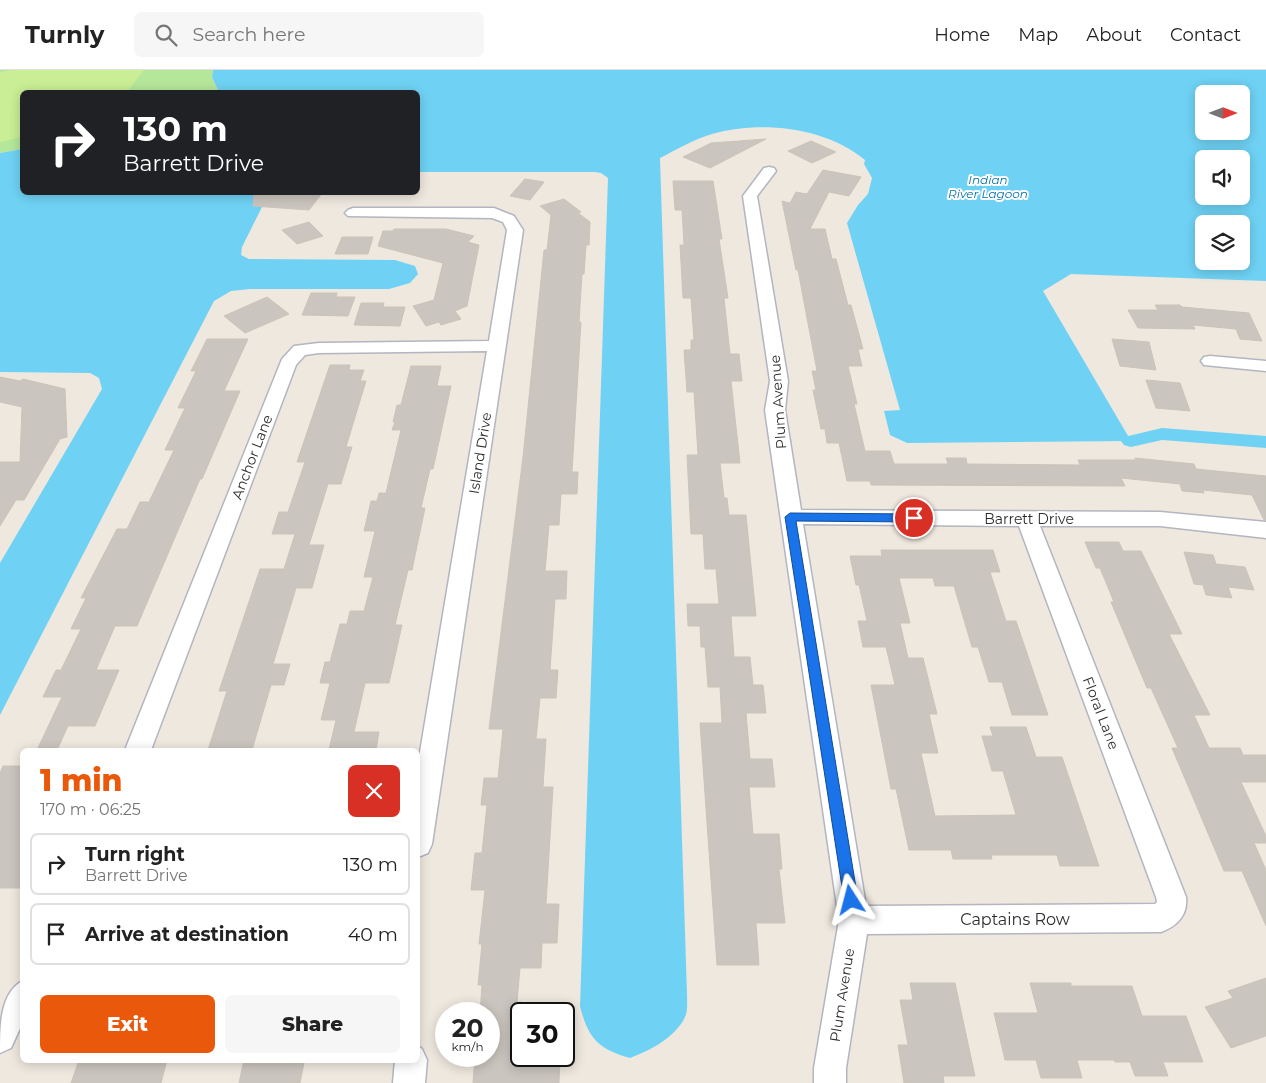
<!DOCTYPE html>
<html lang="en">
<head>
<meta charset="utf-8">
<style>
  :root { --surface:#fff; --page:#f6f6f6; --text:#222; --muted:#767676; --line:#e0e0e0; --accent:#ea580c }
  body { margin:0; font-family:Montserrat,sans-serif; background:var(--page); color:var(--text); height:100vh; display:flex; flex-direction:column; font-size:19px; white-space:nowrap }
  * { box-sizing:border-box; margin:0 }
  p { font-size:16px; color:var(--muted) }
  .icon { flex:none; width:28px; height:28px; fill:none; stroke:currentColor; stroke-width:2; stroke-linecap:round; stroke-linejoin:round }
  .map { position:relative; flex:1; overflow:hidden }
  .sheet { position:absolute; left:20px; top:678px; width:400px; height:315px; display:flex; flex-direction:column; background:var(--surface); border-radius:8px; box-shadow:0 2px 12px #0003 }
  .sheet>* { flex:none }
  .top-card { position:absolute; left:20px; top:20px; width:400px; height:105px; border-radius:8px; box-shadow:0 2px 12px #0003; background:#202124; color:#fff; overflow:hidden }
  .needle { width:32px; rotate:90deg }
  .fabs { position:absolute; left:1195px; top:15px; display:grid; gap:10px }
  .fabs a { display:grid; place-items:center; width:55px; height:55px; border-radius:8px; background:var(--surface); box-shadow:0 2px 12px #0003; font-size:25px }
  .speed { position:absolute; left:435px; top:932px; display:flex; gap:10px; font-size:25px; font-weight:700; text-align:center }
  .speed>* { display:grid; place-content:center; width:65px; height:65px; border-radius:50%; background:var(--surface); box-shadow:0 2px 12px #0003; line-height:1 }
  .speed small { font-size:12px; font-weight:400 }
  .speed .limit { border:2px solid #111; border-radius:8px; background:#fff; color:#111 }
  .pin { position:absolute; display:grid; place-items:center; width:42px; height:42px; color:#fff; margin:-21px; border:2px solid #fff; border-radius:50%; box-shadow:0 1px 5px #0007 }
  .me { position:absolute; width:55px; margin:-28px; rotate:351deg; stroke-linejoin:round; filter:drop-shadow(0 0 4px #0008) }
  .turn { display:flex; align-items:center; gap:18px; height:105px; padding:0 20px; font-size:22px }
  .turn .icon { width:65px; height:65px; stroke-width:2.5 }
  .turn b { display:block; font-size:35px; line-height:42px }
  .round { display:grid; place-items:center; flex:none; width:52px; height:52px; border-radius:8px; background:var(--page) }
  .summary { display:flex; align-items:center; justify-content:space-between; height:85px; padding:0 20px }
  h1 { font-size:30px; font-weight:800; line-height:38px; color:var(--accent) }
  .cta { display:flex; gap:10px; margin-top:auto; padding:10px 20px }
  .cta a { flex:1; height:58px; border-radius:8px; background:var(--accent); color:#fff; font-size:20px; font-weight:800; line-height:58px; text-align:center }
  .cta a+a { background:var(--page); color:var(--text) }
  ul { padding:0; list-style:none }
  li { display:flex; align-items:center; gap:15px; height:62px; margin:0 10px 8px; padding:0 10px; border:2px solid var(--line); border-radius:8px }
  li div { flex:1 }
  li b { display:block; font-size:19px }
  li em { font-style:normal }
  header { display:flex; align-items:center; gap:30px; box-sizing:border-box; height:70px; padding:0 25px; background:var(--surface); border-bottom:1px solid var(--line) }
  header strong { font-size:24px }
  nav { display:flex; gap:28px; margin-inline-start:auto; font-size:18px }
  .search { width:350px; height:45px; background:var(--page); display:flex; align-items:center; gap:12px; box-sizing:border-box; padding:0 18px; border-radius:8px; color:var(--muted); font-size:19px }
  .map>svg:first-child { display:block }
  .green { fill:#b5e79a }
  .pitch { fill:#c9ee95 }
  .water { fill:#6fd2f4; fill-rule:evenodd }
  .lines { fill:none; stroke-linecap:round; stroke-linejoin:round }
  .canal { fill:#6fd2f4; fill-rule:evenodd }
  .building { fill:#cac5be; stroke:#cac4b8 }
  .minor-casing { stroke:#b3b5c0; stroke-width:3 }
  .minor { fill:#fff; fill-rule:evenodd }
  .route { fill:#1a73e8; stroke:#114b97 }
  .labels { text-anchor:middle; stroke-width:4; stroke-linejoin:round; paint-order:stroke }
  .far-water-label { font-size:12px; font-style:italic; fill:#0871a5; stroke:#fff }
  .street-label { font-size:14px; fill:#2d2d2d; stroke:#fff }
  .near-street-label { font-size:16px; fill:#2d2d2d; stroke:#fff }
</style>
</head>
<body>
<header>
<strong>Turnly</strong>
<div class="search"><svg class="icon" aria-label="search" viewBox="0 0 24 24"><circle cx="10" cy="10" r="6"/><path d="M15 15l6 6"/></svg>Search here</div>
<nav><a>Home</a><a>Map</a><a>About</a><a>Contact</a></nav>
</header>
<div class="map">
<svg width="1266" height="1013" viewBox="0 0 1266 1013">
  <rect width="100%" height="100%" fill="#efe8df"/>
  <path class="green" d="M0,0H213L212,7L218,20L214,22H22V79L0,83Z"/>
  <path class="pitch" d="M12,0H144L127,22H22V67L0,72V2Z"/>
  <g class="water">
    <path d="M213,0H1266V211L1071,204L1043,221L1131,371L907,373L890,365L884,341L900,340L847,153L858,135L868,124L872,108L864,94L865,90C826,57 760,50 712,64C694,69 676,80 660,88L687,924C687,931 688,941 685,947C676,967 649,981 630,988C598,979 588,968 580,936L608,108L601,103L595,102H418V22H214L218,20L212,7ZM1204,24H1241V61H1204ZM1204,89H1241V126H1204ZM1204,154H1241V191H1204Z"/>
    <path d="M22,79V122L269,123L242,177L241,185L249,189L395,190L415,196L418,204L410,213L389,219H250L231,221L214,231L0,645V493L102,319L99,308L90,303L0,302V83Z"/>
  </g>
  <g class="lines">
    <path class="canal" d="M1162,358L1266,366V378L1162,370L1131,377L1124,375L1121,371L1124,367Z"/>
  </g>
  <g class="building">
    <path d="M766,69L710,98L683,87L711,73Z"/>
    <path d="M811,71L836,82L812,93L788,81Z"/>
    <path d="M823,100L861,107L849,126L829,122L810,159H825L832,189H836L848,235H851L863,279H858L862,296H848L857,334H854L865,381H890L894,394H948L946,388H966L967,394L1080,395L1078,390H1135V388L1194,394L1196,399L1266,406V450H1264L1252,425L1203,420L1204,423L1182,421L1180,414L1121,408L1125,416L871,415L870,411H847L839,373H827L825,359H821L813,320H816L812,301H817L798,200H796L782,131L790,133L796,122L807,124Z"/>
    <path d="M525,109L544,112L530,130L510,126Z"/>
    <path d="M673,111H713L722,169H719L728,228H724L730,284H739L742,311H731L740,393H720L724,428H727L729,445H746L756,546H731L734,587H750L753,615H763L766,643H746L750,689H772L775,717H749L753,764H779L782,799H779L785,853H756L759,895H717L700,653H722L720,617H708L705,577H701L700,556H688L687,534H719L716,499H705L703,464H691L687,385H698L694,322H687L684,280H691V270H694L691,228H683L680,175H684L682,140H675Z"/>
    <path d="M254,122H323L309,140L253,136Z"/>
    <path d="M564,129L581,142L578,143L590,152L589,175H586L584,204H582L579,252H581L572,402H578L577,424H561L559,455H549L545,501H567L566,529H555L550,600H558L556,628H540L536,669H546L543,717H553L546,834H559L557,873H542L541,898H520L517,932H521V986H560L559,1013H473L475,986H489V944H480L482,915H478L482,874H479L485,820H471L475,783H482L487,735H481L484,708H498L503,659H489L523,387L544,180H547L551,145L540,136Z"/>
    <path d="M309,152L323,166L297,174L282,160Z"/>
    <path d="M394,159H446L474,166L468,172L479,175L467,236L455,241L461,249L441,255L439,252L426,256L413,236L434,230L443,193L378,176L383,161H393Z"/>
    <path d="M342,167H373L368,184H335Z"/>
    <path d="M311,223H337L336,227H355L348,246L302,245Z"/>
    <path d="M267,227L289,244L245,263L224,246Z"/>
    <path d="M361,233H384L383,237H405L400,256L354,255Z"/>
    <path d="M1155,235H1180L1182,237L1249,243L1262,271L1240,269L1236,259L1193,255L1195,259L1138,258L1128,240H1158Z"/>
    <path d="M207,269H248L224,321H240L202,409H200L137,556H115L96,600H119L95,656H68L57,680H37L62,627H43L56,600H61L81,559H71L86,528H81L117,459H127L140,432H149L174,380H165L185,338H178L196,301H191Z"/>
    <path d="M1112,269L1149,272L1156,300L1120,296Z"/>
    <path d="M330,295H350L349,300H364L360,311H366L346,377H352L341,414H328L309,475H324L312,518H296L273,594H290L284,615H271L252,680H208L227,621H219L260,499H284L295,464H272L279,442H288L305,392H297Z"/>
    <path d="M411,296H441L437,316H451L433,399H430L421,438H425L412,500H408L395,555H402L389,613H365L354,662H379L376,680H329L336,650H321L330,613H320L325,592H330L340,554H347L350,541H364L373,507H364L375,461H364L371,431H377L379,423H386L401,360H392L395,352H393L397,335H401Z"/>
    <path d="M0,307L20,311L23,309L65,319L67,367L60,369L24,430H16L0,456V392H20L22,337L0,332Z"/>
    <path d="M1146,310L1180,313L1190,341L1156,338Z"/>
    <path d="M1085,472H1119L1123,481H1141L1182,564H1169L1210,645H1194L1209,678H1240L1243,685H1266V712H1241L1266,766V773H1254L1266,800V856L1242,801H1224L1172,678H1178L1151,618H1147L1111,532H1114L1100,498H1096Z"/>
    <path d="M881,480H993L1000,502H990L1006,551H1016L1048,645H1012L1002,612H989L978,577H972L954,516H935L933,508H899L910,553H900L908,588H923L937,644H929L938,683H921L935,746L1016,745L1003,701H992L982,666H993L990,657H1026L1036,687H1062L1099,796H1060L1057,785H991L992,789H953L951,780H909L896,719H891L871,615H895L886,577H863L858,551H867L859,515H856L850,486H882Z"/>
    <path d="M1184,482L1213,485L1216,494L1245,497L1254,520L1228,517L1232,528L1206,525L1203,515L1194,514Z"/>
    <path d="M3,696H22V818H0V703Z"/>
    <path d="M1266,908V966L1231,978L1205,937L1233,928L1228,921Z"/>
    <path d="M910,913H955L975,1006H943L944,1013H904L898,975H908L900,930H913Z"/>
    <path d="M1030,913H1071V916H1132L1142,946H1186L1203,992H1163L1168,1006H1135L1130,992H1115L1114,990H1077L1082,1008H1041L1036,990H1005L994,943H1038Z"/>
    <path d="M107,990H167L161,1013H71L78,993H106Z"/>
    <path d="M244,990H297L296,993H304L300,1013H239Z"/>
  </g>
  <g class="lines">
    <defs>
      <g id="minor">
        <path d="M769,97L774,98L776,101L757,126L788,311L785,340L801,440L1160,442L1266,452V468L1160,456H1040L1186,827C1188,845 1177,856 1161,862L867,864L846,998V1013H814V998L839,850L765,340L770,311L743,126L764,98ZM803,454L1019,456L1156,827L1157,832L1155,834L866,836Z"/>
        <path d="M353,138H494L514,146L523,160L432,774L428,783L418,787V694L487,281L319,283L305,285L296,295L151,680H125L282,289L294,276L319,273L489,271L507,160L503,152L492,148L348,146L345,143L348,140Z"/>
        <path d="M1210,286L1266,291V301L1204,295L1201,291L1204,287Z"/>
        <path d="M22,911V954L11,978L0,983C0,955 0,924 22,911Z"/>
        <path d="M418,976L422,979L427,990L425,1013H393L395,990H418Z"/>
      </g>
    </defs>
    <use href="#minor" class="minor-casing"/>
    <use href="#minor" class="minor"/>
  </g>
  <path class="route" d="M790,443L914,444L920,448L914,452L796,451L858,830L856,835L851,837L846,835L844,830L785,447Z"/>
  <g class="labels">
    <g class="far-water-label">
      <text x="988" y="114">Indian<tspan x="988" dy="14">River Lagoon</tspan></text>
    </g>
    <g class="street-label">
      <text transform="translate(778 332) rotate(-94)" y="5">Plum Avenue</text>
      <text transform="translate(480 383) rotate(-81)" y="5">Island Drive</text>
      <text transform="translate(252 387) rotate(-69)" y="5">Anchor Lane</text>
      <text x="1029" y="454">Barrett Drive</text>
      <text transform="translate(1101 643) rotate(69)" y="5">Floral Lane</text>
      <text transform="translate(842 925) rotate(-81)" y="5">Plum Avenue</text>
    </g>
    <g class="near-street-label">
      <text x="1015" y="855">Captains Row</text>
    </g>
  </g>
</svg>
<div class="fabs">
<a><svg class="needle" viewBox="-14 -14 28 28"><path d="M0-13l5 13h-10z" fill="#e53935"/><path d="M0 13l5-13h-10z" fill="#767676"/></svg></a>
<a><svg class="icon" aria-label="sound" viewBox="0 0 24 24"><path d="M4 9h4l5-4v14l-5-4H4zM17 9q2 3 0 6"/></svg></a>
<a><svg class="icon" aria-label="layers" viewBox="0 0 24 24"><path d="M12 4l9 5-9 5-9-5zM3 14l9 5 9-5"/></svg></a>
</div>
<div class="speed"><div>20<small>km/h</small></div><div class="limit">30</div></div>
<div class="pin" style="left:914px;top:448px;background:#d93025"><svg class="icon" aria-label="arrive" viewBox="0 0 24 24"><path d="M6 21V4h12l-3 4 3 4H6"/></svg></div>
<svg class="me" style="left:851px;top:830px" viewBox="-20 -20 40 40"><path d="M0-17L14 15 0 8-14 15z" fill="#1a73e8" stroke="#fff" stroke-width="4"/></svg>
<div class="top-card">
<div class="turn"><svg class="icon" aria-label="right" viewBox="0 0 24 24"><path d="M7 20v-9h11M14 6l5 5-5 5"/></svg><div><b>130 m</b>Barrett Drive</div></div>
</div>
<section class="sheet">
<div class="summary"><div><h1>1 min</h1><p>170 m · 06:25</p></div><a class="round" style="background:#d93025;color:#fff"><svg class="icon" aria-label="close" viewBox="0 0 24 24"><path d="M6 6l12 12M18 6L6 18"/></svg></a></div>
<ul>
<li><svg class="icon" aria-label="right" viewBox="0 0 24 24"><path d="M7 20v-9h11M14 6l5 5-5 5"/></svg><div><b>Turn right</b><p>Barrett Drive</p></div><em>130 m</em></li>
<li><svg class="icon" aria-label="arrive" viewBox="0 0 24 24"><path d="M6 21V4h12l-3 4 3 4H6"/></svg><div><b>Arrive at destination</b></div><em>40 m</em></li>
</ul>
<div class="cta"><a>Exit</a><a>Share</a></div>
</section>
</div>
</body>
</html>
